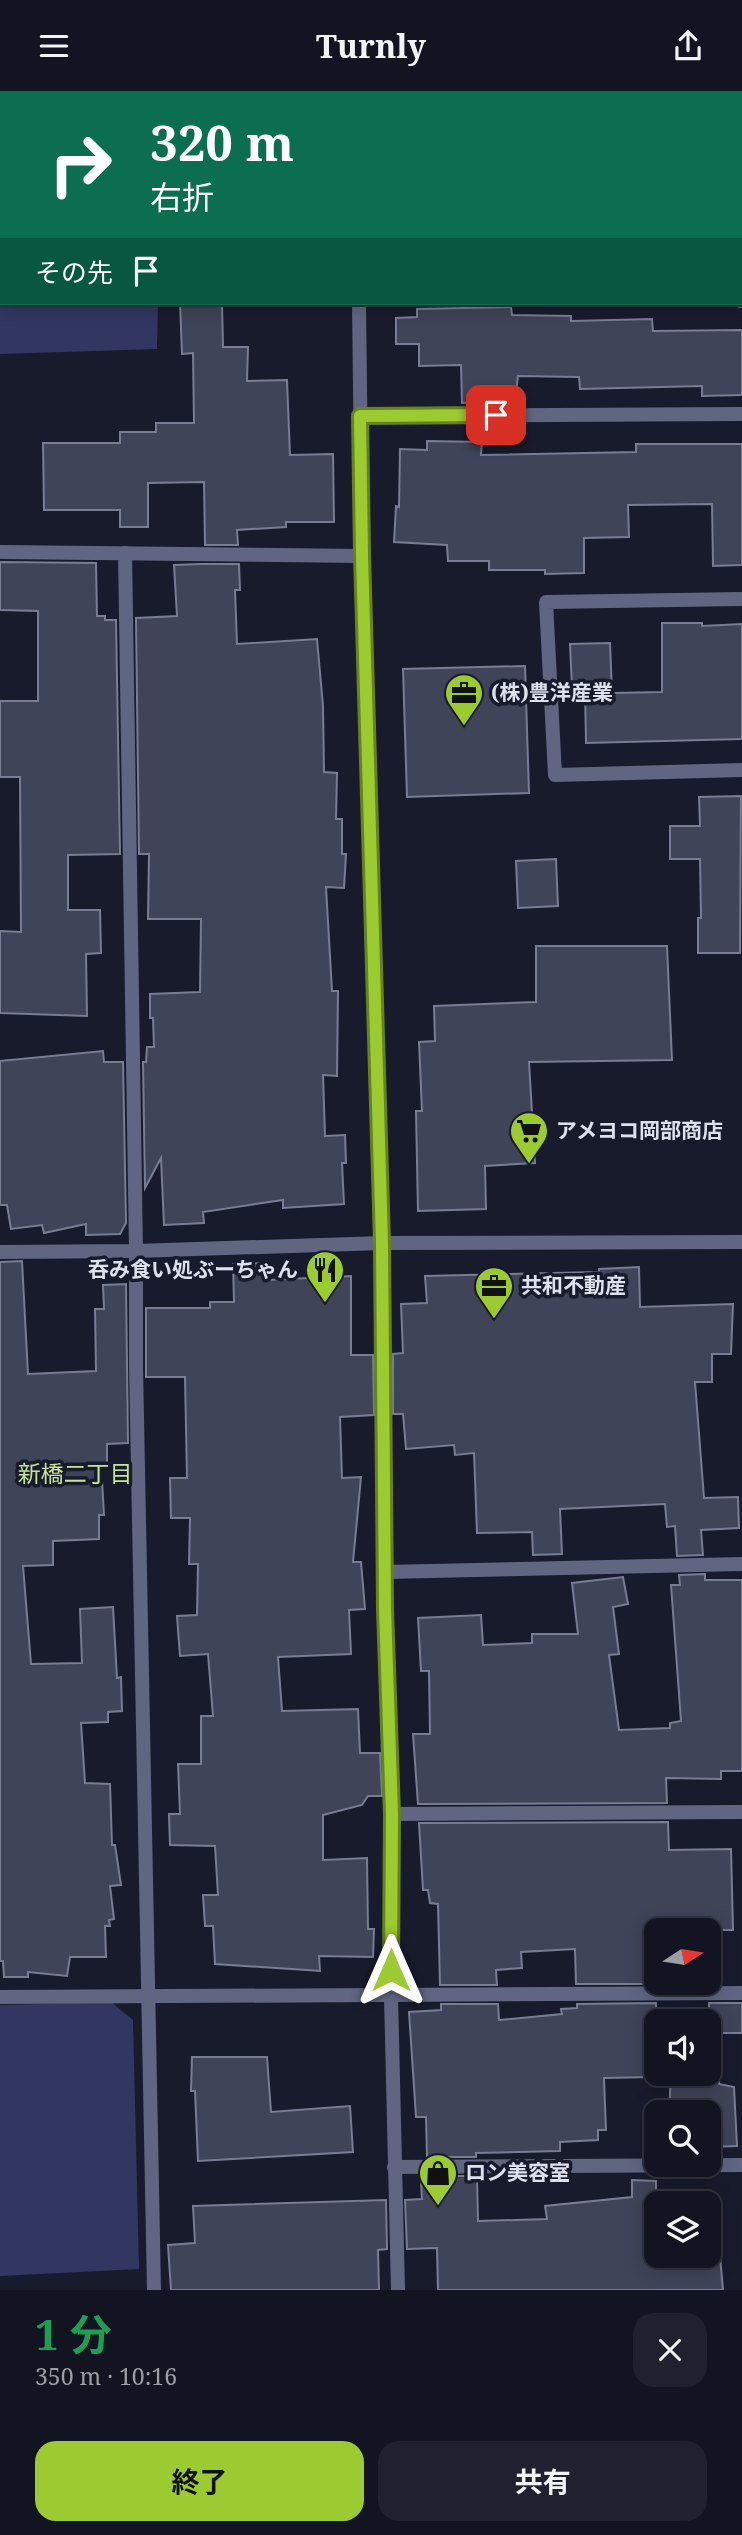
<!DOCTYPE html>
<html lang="ja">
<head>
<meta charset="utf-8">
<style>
  :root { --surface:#121421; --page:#1f212e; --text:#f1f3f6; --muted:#9c9ea5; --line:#31333f; --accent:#9cca31 }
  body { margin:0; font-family:"Noto Serif","Noto Sans JP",serif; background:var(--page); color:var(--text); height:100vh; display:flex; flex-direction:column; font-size:26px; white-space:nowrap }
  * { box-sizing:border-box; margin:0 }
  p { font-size:23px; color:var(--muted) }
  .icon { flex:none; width:38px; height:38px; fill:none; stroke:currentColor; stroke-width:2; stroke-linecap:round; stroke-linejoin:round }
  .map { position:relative; height:2199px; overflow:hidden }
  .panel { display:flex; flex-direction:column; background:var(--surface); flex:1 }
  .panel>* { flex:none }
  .top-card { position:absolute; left:0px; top:0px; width:742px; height:214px; box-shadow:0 4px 18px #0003,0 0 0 2px var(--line); background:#0b6e4f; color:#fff; overflow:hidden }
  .needle { width:46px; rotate:78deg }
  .buttons { position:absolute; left:644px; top:1827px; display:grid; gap:14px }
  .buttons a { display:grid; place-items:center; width:77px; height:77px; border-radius:14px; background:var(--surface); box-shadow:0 4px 18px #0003,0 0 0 2px var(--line); font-size:35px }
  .pin { position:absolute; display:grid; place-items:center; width:60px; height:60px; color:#fff; margin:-30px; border-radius:14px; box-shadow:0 4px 10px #0006 }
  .me { position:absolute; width:77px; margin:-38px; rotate:0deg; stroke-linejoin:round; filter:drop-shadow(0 0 5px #0008) }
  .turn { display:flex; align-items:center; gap:24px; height:147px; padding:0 35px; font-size:32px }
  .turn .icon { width:91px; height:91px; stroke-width:2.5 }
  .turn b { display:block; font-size:49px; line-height:60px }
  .then { display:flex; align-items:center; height:66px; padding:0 35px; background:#0003; gap:14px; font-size:26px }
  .round { display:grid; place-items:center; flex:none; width:74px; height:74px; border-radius:21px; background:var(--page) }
  .summary { display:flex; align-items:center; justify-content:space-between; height:119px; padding:0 35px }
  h1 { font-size:42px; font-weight:700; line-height:52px; color:#1e9e55 }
  .action { display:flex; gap:14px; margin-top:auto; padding:14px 35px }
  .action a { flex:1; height:80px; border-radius:21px; background:var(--accent); color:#111; font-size:28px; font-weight:700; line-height:80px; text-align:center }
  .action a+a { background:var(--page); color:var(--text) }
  header { display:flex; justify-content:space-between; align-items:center; height:91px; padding:0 35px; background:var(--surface); font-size:32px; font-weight:700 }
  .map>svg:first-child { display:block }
  .green { fill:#313761 }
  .water { fill:#070034 }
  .building { fill:#404458; stroke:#787d94; stroke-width:2 }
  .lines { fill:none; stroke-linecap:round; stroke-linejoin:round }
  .service { stroke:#606682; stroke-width:14 }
  .minor { stroke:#606682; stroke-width:14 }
  .tertiary { stroke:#606682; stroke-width:14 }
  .route-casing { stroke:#658320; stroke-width:18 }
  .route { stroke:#9cca31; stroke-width:12 }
  .labels { text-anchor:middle; stroke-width:7; stroke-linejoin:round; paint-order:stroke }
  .poi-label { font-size:21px; font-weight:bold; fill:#dde0ed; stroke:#181b2c; text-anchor:start }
  .neighbourhood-label { font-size:23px; fill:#c7e39a; stroke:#181b2c }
</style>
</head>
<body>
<header><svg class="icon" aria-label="menu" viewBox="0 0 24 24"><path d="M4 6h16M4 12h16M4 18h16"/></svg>Turnly<svg class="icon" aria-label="share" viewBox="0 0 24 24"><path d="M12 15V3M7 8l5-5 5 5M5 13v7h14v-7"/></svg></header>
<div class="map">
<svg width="742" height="2199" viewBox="0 0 742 2199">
  <rect width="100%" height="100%" fill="#181b2c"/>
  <g class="green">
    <path d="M0,108L2,212H158L157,258L0,263Z"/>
    <path d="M111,1911L133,1929L139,2178L0,2185V1914Z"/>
  </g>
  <path class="water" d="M139,0H742V99L740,2Z"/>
  <g class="building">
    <path d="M180,212H222L223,256H248L247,290L287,289L290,364L333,363L334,431H286V436L237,439L238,454H205L204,391L148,392V436H120V419H44L43,352H120V341H156V332H194L193,262L182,263Z"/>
    <path d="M511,216L512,224L571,225V230L652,228L653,240L742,239V304L702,305V295L580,298L579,286L518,285L515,310L462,312L461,274L419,275V253H396V227L417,226V218Z"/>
    <path d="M427,350L482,351L481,364L636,361V353H742V474L713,475L712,413L628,414L629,446L584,447V482L545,483V479H489V470H448L447,454L394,451L396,415L399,416L400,358L427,359Z"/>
    <path d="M0,471L96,472L97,525H105V529H116L120,763L68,764V819H100L101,862L86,863L87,925L0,922V840L21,841L20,686H0V610H38V520L0,519Z"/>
    <path d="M200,473H239L240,499H235L237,553L317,548L323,615L324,681L337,682L336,728H342V763H346L344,797L326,796L332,900H338L337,985L323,984L325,1045L345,1044L346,1072H342L344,1113L283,1117V1109L203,1121L204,1132L164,1134L161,1067L145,1097L143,971H146L147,956H154L153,927H150V903L200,901L201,828H148L149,763H139L136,527L177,525L174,474Z"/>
    <path d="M662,532H702V535L742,533V648L586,652L585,596L572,597L570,553L610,552L612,602L662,601Z"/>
    <path d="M525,575L529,702L407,706L403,578Z"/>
    <path d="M741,705L740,862H698V827H701L700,768H670V735H700L699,706Z"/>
    <path d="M556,768L558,815L518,817L516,770Z"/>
    <path d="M536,855H667L672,969L529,971L535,1072L485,1075L486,1118L418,1120L416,1020H422L419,951L435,950L434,915L536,911Z"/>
    <path d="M103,960L104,971H123L126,1132L120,1143L86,1144V1133L44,1142L42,1134L11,1138L7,1114H0V970Z"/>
    <path d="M22,1170L28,1283L96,1280L95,1218H104L103,1194L126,1193L128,1352L107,1353V1372H101L104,1424H99V1448L53,1450V1474L23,1475L31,1573L82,1572L80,1518L113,1516L117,1587L121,1586L122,1620L108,1621V1631L81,1632L85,1692L110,1693L112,1754H115L121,1794L110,1795L114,1828L109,1829L110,1835H105L106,1866H70L67,1885L28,1881V1886H4L3,1870H0V1171Z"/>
    <path d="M267,1172V1189L351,1185V1264H373L374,1324L340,1326L342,1387L361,1386L353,1471H361L365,1518L349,1519L351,1563L278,1566L282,1620L358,1618L360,1662H380L382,1705H368L362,1714L323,1724V1769L367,1767L368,1838H374L373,1866L319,1865L320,1880L215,1873L213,1835H205L203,1804H218L215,1755L170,1754L169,1723H180L178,1673H201V1625H213L208,1563L180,1565L177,1525L197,1524L198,1473H189L190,1427H171L170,1387H187L185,1286H146V1217H210V1211H234L233,1173Z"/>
    <path d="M639,1176L640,1216L733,1213L731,1263H712V1291H695L704,1407L738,1406L739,1437L701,1439L703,1464L677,1465L675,1435L667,1436L665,1413L560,1418L562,1463L533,1464L532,1441L477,1442L474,1362L455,1364L454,1354L406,1358L403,1323H393V1263L403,1262L401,1213L427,1212L425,1185L599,1181V1178Z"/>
    <path d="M705,1483V1489H742V1680H721V1688L666,1687L667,1712L418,1713L413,1643H430L429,1580H421L418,1527L481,1524L483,1554L532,1552V1543H578L572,1492L623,1486L628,1513L613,1516L619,1563L609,1564L619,1639L670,1637V1632L681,1630L671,1494H680L679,1484Z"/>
    <path d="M668,1731L669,1759L731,1758L733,1839H656V1893H576L575,1858L521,1861L522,1877L496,1879L497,1894H440L438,1813L430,1812L428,1799H423L419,1732Z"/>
    <path d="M656,1912V1986L604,1987L606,2039H598V2049L560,2051V2060L476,2062V2066H427L426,2026H416L409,1921L441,1919V1913H498L499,1929L562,1923L561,1918L577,1917V1913Z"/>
    <rect x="709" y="1912" width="33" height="30"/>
    <path d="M192,1966H267L271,2021L350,2015L353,2061L198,2070L195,2000H191Z"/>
    <path d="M671,1983H719V1993L734,1996L737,2055L709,2056V2021H669Z"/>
    <path d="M427,2085H477L478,2130L547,2128L545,2115L632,2106V2089L656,2090V2165H720L723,2199H438L437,2157L407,2158L405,2109L422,2108L421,2091L427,2090Z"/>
    <path d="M386,2109L387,2158L378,2159L379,2199H171L168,2154L195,2152L193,2115Z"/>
  </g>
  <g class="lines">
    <g class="service">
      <path d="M360,325L742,323"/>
      <path d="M125,462L136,1160V1276L154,2199"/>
      <path d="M742,508L546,511L555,684L742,679"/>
      <path d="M385,1481L742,1473"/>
      <path d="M392,1723L742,1721"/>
      <path d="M394,2076L742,2074"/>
    </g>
    <g class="minor">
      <path d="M740,210H742"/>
      <path d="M359,212L362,465L382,1152L385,1518L392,1723L391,1905L398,2199"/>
      <path d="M0,461L362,465"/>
      <path d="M0,1161L136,1160L382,1152L742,1151"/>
      <path d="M0,1906L742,1902"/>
    </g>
    <path class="tertiary" d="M0,75L2,76"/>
  </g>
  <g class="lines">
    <defs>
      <path id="route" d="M391,1879L392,1723L385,1518L382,1152L362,464L360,325L496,324"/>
    </defs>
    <use href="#route" class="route-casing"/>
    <use href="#route" class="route"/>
  </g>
  <defs>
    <symbol id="office-pin" viewBox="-11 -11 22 30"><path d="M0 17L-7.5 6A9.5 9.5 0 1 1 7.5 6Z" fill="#9cca31" stroke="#181b2c"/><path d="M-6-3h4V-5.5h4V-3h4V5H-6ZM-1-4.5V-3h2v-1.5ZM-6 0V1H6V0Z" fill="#111"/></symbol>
    <symbol id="supermarket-pin" viewBox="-11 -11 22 30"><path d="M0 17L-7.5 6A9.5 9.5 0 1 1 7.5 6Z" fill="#9cca31" stroke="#181b2c"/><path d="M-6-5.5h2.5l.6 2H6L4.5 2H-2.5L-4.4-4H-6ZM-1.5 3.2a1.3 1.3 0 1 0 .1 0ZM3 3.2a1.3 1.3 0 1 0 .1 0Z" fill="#111"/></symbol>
    <symbol id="restaurant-pin" viewBox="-11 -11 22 30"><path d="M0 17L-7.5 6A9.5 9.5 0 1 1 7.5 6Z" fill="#9cca31" stroke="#181b2c"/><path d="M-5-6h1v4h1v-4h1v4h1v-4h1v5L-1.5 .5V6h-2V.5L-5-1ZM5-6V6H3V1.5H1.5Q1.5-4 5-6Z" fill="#111"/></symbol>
    <symbol id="shop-pin" viewBox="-11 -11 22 30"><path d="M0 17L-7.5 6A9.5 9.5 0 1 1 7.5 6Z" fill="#9cca31" stroke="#181b2c"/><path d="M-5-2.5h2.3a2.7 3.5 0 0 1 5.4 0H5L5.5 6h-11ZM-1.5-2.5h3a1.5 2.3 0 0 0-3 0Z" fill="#111"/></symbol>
  </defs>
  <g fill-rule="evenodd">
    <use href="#office-pin" x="442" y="580" width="44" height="60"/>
    <use href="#supermarket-pin" x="507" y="1018" width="44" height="60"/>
    <use href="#restaurant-pin" x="303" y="1157" width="44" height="60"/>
    <use href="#office-pin" x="472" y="1173" width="44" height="60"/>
    <use href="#shop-pin" x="416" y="2060" width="44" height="60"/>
  </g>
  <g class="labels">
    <g class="poi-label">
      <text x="491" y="609">(株)豊洋産業</text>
      <text x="556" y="1047">アメヨコ岡部商店</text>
      <text x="298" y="1186" text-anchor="end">呑み食い処ぶーちゃん</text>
      <text x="521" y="1202">共和不動産</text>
      <text x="465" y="2089">ロン美容室</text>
    </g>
    <g class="neighbourhood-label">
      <text x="75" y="1391">新橋二丁目</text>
    </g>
  </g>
</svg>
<div class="buttons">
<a><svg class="needle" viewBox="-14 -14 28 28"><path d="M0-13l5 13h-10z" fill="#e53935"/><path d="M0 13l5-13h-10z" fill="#9c9ea5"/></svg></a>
<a><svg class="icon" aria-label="sound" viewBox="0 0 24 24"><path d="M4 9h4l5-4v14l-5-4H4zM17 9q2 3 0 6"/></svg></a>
<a><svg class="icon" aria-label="search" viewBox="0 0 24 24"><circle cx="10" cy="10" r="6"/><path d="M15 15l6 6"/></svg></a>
<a><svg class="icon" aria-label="layers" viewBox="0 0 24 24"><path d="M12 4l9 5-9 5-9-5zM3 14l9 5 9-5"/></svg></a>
</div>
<div class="pin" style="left:496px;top:324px;background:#d93025"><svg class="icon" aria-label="arrive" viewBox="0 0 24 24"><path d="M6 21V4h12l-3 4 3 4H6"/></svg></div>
<svg class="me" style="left:391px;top:1879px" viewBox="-20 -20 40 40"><path d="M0-17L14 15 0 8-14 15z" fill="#9cca31" stroke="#fff" stroke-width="4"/></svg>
<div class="top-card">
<div class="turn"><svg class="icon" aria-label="right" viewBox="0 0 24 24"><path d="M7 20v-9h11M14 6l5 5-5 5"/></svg><div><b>320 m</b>右折</div></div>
<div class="then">その先<svg class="icon" aria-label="arrive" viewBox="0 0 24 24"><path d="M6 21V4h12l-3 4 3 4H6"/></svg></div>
</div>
</div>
<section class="panel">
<div class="summary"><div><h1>1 分</h1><p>350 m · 10:16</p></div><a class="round"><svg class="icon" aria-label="close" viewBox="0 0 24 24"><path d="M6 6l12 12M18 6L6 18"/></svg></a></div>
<div class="action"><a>終了</a><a>共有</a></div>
</section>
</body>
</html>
